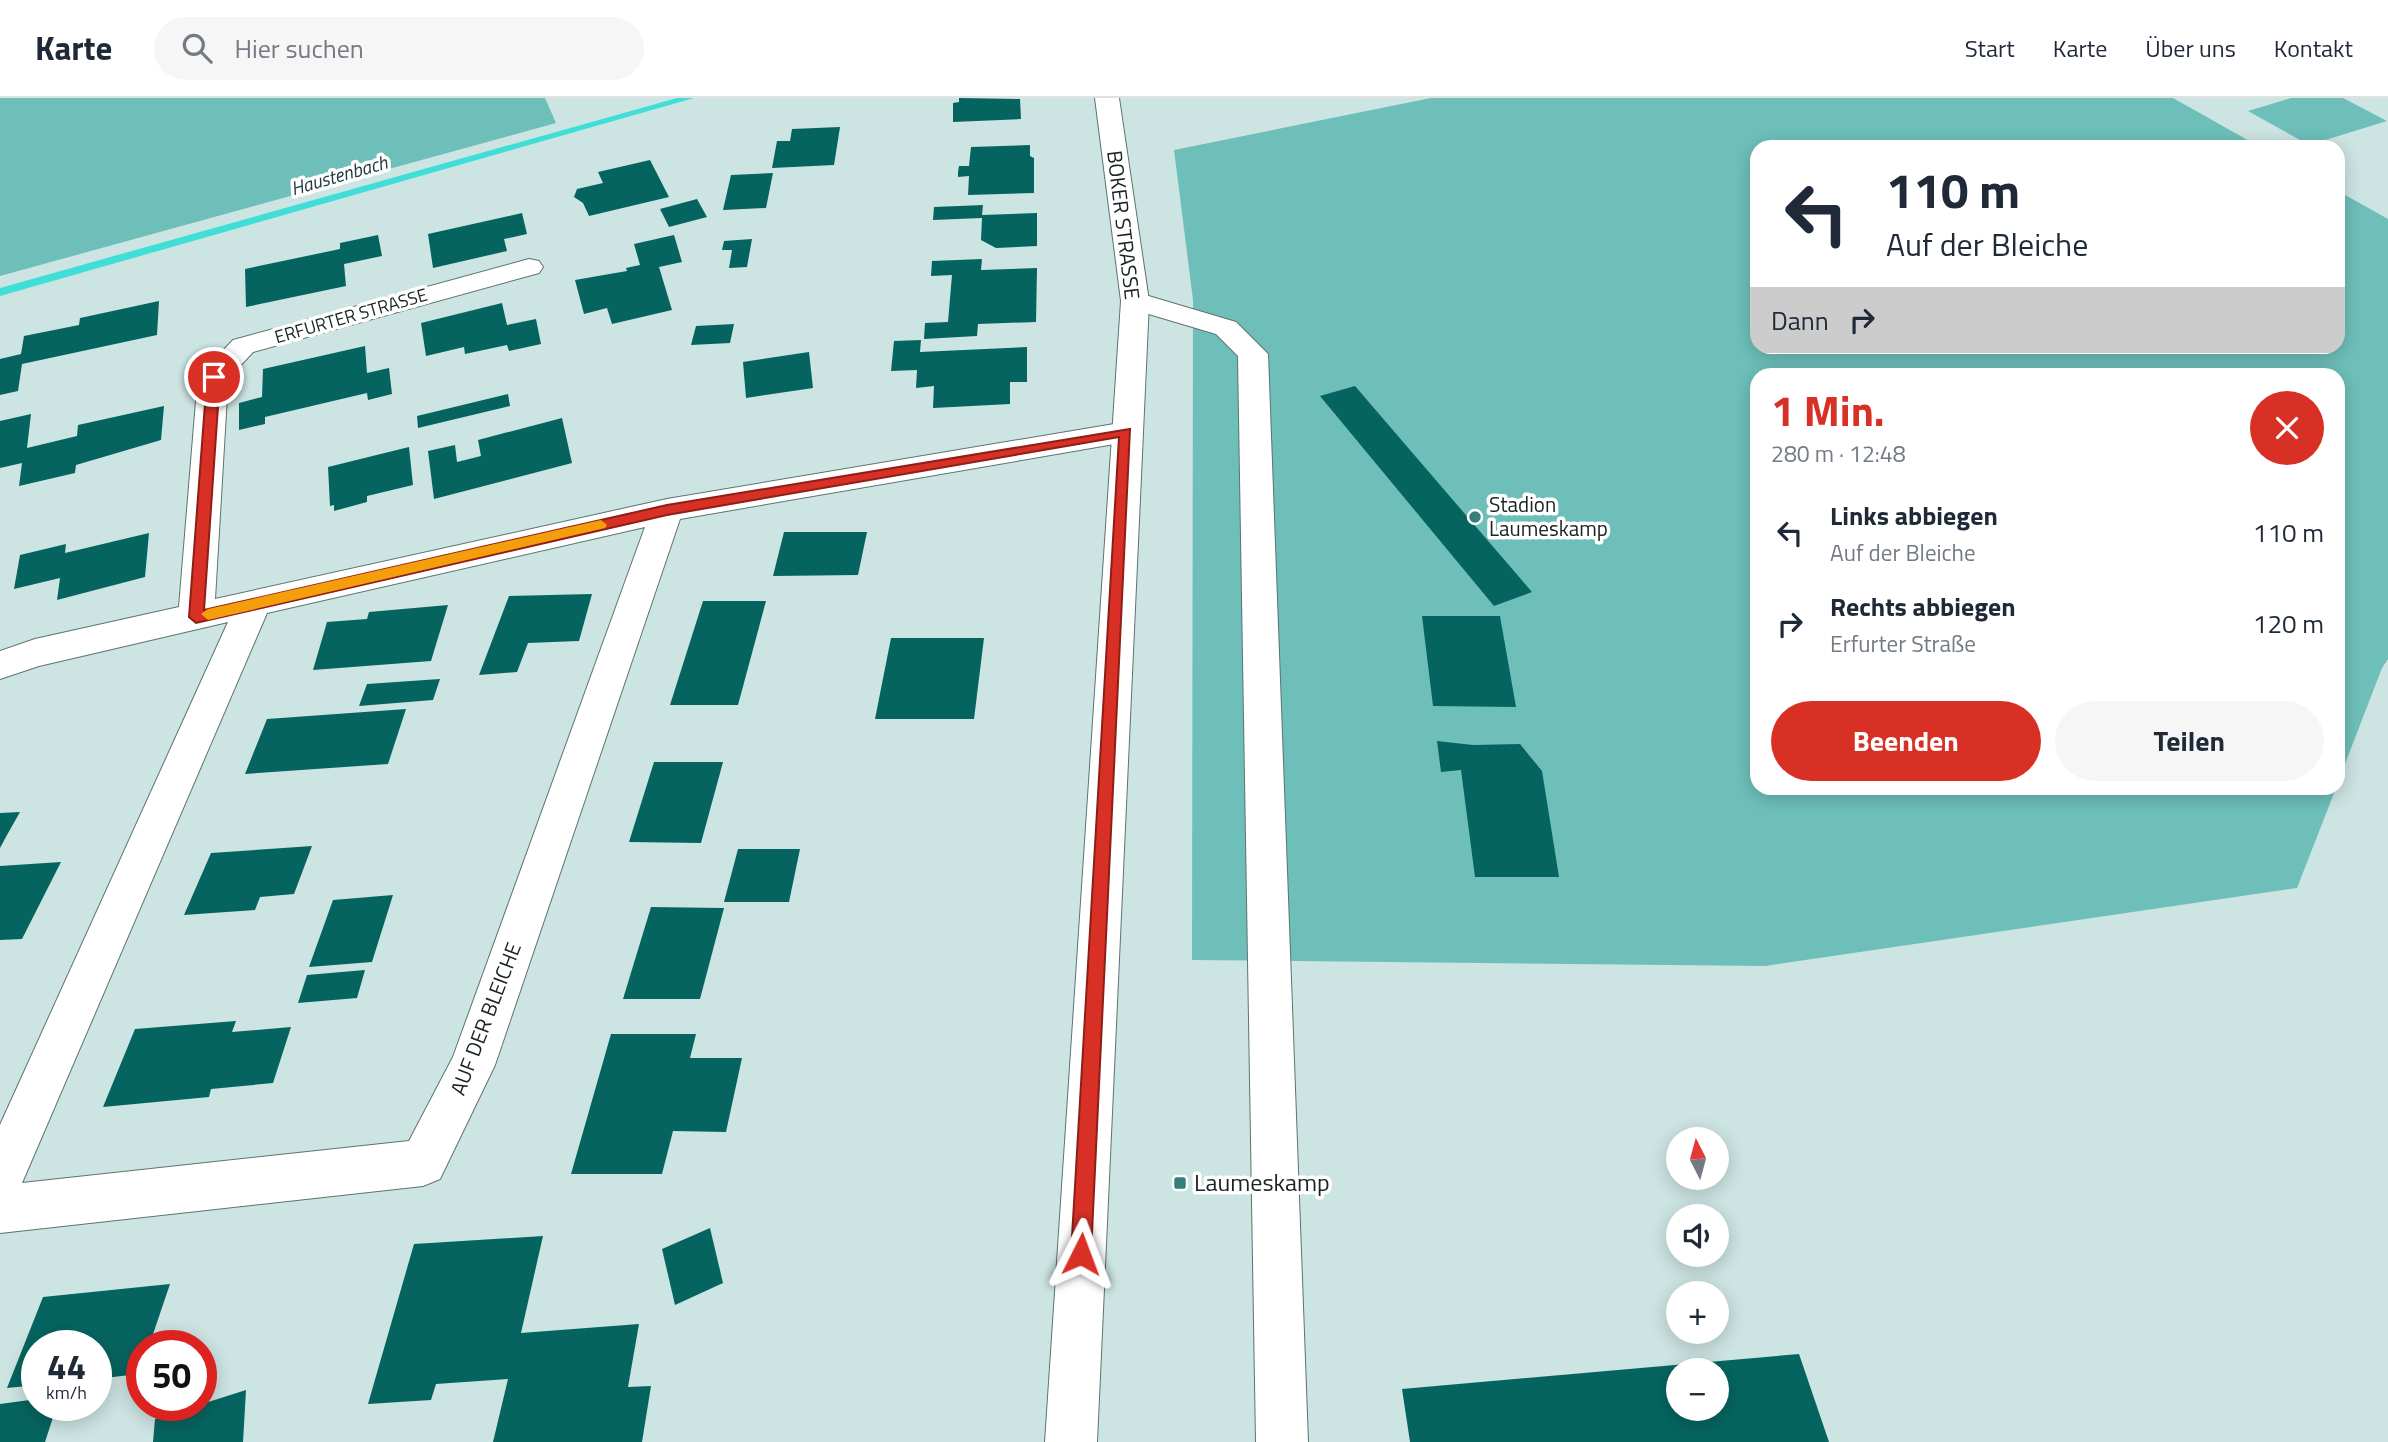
<!DOCTYPE html>
<html lang="de">
<head>
<meta charset="utf-8">
<style>
  :root { --surface:#fff; --page:#f6f6f7; --text:#1f2937; --muted:#747a83; --line:#e0e1e3; --accent:#d93025 }
  body { margin:0; font-family:"Titillium Web",sans-serif; background:var(--page); color:var(--text); height:100vh; display:flex; flex-direction:column; font-size:26px; white-space:nowrap }
  * { box-sizing:border-box; margin:0 }
  p { font-size:23px; color:var(--muted) }
  .icon { flex:none; width:38px; height:38px; fill:none; stroke:currentColor; stroke-width:2; stroke-linecap:round; stroke-linejoin:round }
  .map { position:relative; flex:1; overflow:hidden }
  .details { position:absolute; left:1750px; top:270px; width:595px; height:427px; display:flex; flex-direction:column; background:var(--surface); border-radius:21px; box-shadow:0 4px 18px #0003 }
  .details>* { flex:none }
  .guide { position:absolute; left:1750px; top:42px; width:595px; height:214px; border-radius:21px; box-shadow:0 4px 18px #0003; background:#fff; color:var(--text); overflow:hidden }
  .needle { width:46px; rotate:354deg }
  .tools { position:absolute; left:1666px; top:1029px; display:grid; gap:14px }
  .tools a { display:grid; place-items:center; width:63px; height:63px; border-radius:50%; background:var(--surface); box-shadow:0 4px 18px #0003; font-size:35px }
  .speed { position:absolute; left:21px; top:1232px; display:flex; gap:14px; font-size:35px; font-weight:700; text-align:center }
  .speed>* { display:grid; place-content:center; width:91px; height:91px; border-radius:50%; background:var(--surface); box-shadow:0 4px 18px #0003; line-height:1 }
  .speed small { font-size:18px; font-weight:400 }
  .speed .limit { border:10px solid #d22; background:#fff; color:#111 }
  .pin { position:absolute; display:grid; place-items:center; width:60px; height:60px; color:#fff; margin:-30px; border:4px solid #fff; border-radius:50%; box-shadow:0 2px 7px #0007 }
  .me { position:absolute; width:77px; margin:-38px; rotate:3deg; stroke-linejoin:round; filter:drop-shadow(0 0 5px #0008) }
  .turn { display:flex; align-items:center; gap:24px; height:147px; padding:0 21px; font-size:32px }
  .turn .icon { width:91px; height:91px; stroke-width:2.5 }
  .turn b { display:block; font-size:49px; line-height:60px }
  .then { display:flex; align-items:center; height:66px; padding:0 21px; background:#0003; gap:14px; font-size:26px }
  .round { display:grid; place-items:center; flex:none; width:74px; height:74px; border-radius:37px; background:var(--page) }
  .head { display:flex; align-items:center; justify-content:space-between; height:119px; padding:0 21px }
  h1 { font-size:42px; font-weight:700; line-height:52px; color:var(--accent) }
  .action { display:flex; gap:14px; margin-top:auto; padding:14px 21px }
  .action a { flex:1; height:80px; border-radius:42px; background:var(--accent); color:#fff; font-size:28px; font-weight:700; line-height:80px; text-align:center }
  .action a+a { background:var(--page); color:var(--text) }
  ul { padding:0; list-style:none }
  li { display:flex; align-items:center; gap:21px; height:91px; padding:0 21px }
  li div { flex:1 }
  li b { display:block; font-size:26px }
  li em { font-style:normal }
  header { display:flex; align-items:center; gap:42px; box-sizing:border-box; height:98px; padding:0 35px; background:var(--surface); border-bottom:2px solid var(--line) }
  header strong { font-size:33px }
  nav { display:flex; gap:38px; margin-inline-start:auto; font-size:24px }
  .search { width:490px; height:63px; background:var(--page); display:flex; align-items:center; gap:18px; box-sizing:border-box; padding:0 24px; border-radius:38px; color:var(--muted); font-size:26px }
  .map>svg:first-child { display:block }
  .green { fill:#6ebfba }
  .lines { fill:none; stroke-linecap:round; stroke-linejoin:round }
  .stream { fill:#3fded7; fill-rule:evenodd }
  .building { fill:#066460; fill-rule:evenodd }
  .minor-casing { stroke:#5d7371; stroke-width:2 }
  .major-casing { stroke:#5d7371; stroke-width:2 }
  .minor { fill:#fff; fill-rule:evenodd }
  .major { fill:#fff; fill-rule:evenodd }
  .route { fill:#d93025; stroke:#8d1f18; stroke-width:2 }
  .slow { fill:#f59e0b }
  .poi-dot { fill:#377f7b; stroke:#fff; stroke-width:2.5 }
  .labels { text-anchor:middle; stroke-width:7; stroke-linejoin:round; paint-order:stroke }
  .far-street-label { font-size:18px; fill:#1a2222; stroke:#fff }
  .far-water-label { font-size:19px; font-style:italic; fill:#233c3b; stroke:#fff }
  .street-label { font-size:21px; fill:#1a2222; stroke:#fff }
  .poi-label { font-size:21px; fill:#1a2222; stroke:#fff; text-anchor:start }
  .near-poi-label { font-size:24px; fill:#1a2222; stroke:#fff; text-anchor:start }
</style>
</head>
<body>
<header>
<strong>Karte</strong>
<div class="search"><svg class="icon" aria-label="search" viewBox="0 0 24 24"><circle cx="10" cy="10" r="6"/><path d="M15 15l6 6"/></svg>Hier suchen</div>
<nav><a>Start</a><a>Karte</a><a>Über uns</a><a>Kontakt</a></nav>
</header>
<div class="map">
<svg width="2388" height="1344" viewBox="0 0 2388 1344">
  <rect width="100%" height="100%" fill="#cce4e2"/>
  <g class="green">
    <path d="M0,0H545L556,25L0,178Z"/>
    <path d="M1431,0H2173L2260,49H1757V248H2338V93L2388,121V561L2382,570L2338,684V276H1757V690H2336L2297,790L1765,868L1192,862L1193,202L1174,52Z"/>
    <path d="M2291,0H2343L2387,23L2309,47L2248,13Z"/>
  </g>
  <g class="lines">
    <path class="stream" d="M677,0H694L0,198V190Z"/>
  </g>
  <g class="building">
    <path d="M959,0L1020,1L1021,21L953,24V5L959,4Z"/>
    <path d="M840,29L834,67L772,70L777,43H790L792,31Z"/>
    <path d="M1030,47V58L1034,60V95L968,97L969,78L958,79V74L959,68H969L971,49Z"/>
    <path d="M650,62L669,99L589,118L583,105L574,99L577,91L603,85L598,74Z"/>
    <path d="M773,75L766,110L723,112L731,77Z"/>
    <path d="M697,101L707,119L669,129L660,111Z"/>
    <path d="M983,107L982,117L1037,115V148L996,150L981,142L982,120L933,122L934,109Z"/>
    <path d="M522,115L527,136L504,141L507,153L433,170L428,136Z"/>
    <path d="M378,137L382,158L344,166L346,188L246,209L245,171L340,151V145Z"/>
    <path d="M674,137L682,164L659,169L672,212L612,226L607,210L584,216L575,182L627,173L626,170L640,167L634,146Z"/>
    <path d="M752,141L747,169L729,170L732,152H722L724,143Z"/>
    <path d="M982,161L981,172L1037,170L1036,224L978,226L977,238L924,241L925,225L948,224L952,177L931,178L932,163Z"/>
    <path d="M159,203L157,237L22,266L18,293L0,297V261L21,256L24,238L79,227L80,220Z"/>
    <path d="M502,205L507,227L536,221L541,246L509,253L507,247L465,256L464,249L426,258L421,225Z"/>
    <path d="M734,226L730,245L691,247L696,228Z"/>
    <path d="M921,242L920,254L1027,249V284H1010V306L933,310L934,288L916,290L917,272L891,273L894,243Z"/>
    <path d="M365,248L367,275L389,270L392,296L368,302L367,295L265,319V326L239,332V305L262,299L263,271Z"/>
    <path d="M809,254L813,290L746,300L743,264Z"/>
    <path d="M1355,288L1532,494L1494,508L1320,298Z"/>
    <path d="M508,296L510,308L418,330L417,318Z"/>
    <path d="M164,308L161,342L76,367L75,375L19,388L22,365L0,370V323L31,316L27,350L77,338L78,327Z"/>
    <path d="M562,320L572,365L434,401L428,353L455,347L457,364L481,358L478,342Z"/>
    <path d="M409,349L413,387L367,398V404L334,413V407L330,408L328,369Z"/>
    <path d="M784,434H867L858,477L773,478Z"/>
    <path d="M149,435L145,479L57,502L60,480L14,491L20,457L66,446L65,455Z"/>
    <path d="M592,496L579,543L528,545L517,574L479,577L509,498Z"/>
    <path d="M703,503H766L738,607H670Z"/>
    <path d="M448,507L431,563L313,572L327,524L367,521L369,514Z"/>
    <path d="M1422,518H1500L1516,609L1433,608Z"/>
    <path d="M891,540H984L974,621H875Z"/>
    <path d="M440,581L433,602L359,608L367,586Z"/>
    <path d="M406,611L388,666L245,676L267,621Z"/>
    <path d="M1437,643L1473,647L1520,646L1542,673L1559,779H1475L1461,672L1441,674Z"/>
    <path d="M654,664H723L701,745L629,744Z"/>
    <path d="M20,714L7,737L0,750V715Z"/>
    <path d="M312,748L294,796L260,799L255,812L184,817L211,755Z"/>
    <path d="M738,751H800L789,804H724Z"/>
    <path d="M61,764L22,841L0,842V768Z"/>
    <path d="M393,797L372,864L309,869L333,802Z"/>
    <path d="M651,809L724,810L700,901H623Z"/>
    <path d="M365,872L357,900L298,905L307,877Z"/>
    <path d="M236,923L232,934L291,929L273,985L211,991L209,999L103,1009L135,931Z"/>
    <path d="M611,936H696L690,960H742L726,1034L673,1033L662,1076H571Z"/>
    <path d="M710,1130L723,1185L675,1207L662,1151Z"/>
    <path d="M543,1138L521,1235L639,1226L628,1289L651,1288L642,1344H493L508,1281L436,1286L431,1302L368,1306L414,1146Z"/>
    <path d="M170,1186L149,1248H142L139,1276L96,1281V1248H37V1287L7,1290L43,1199Z"/>
    <path d="M1799,1256L1829,1344H1410L1402,1291ZM1678,1272H1717V1311H1678Z"/>
    <path d="M246,1292L243,1344H153L155,1321Z"/>
    <path d="M37,1301V1307H57L45,1344H0V1306Z"/>
  </g>
  <g class="lines">
    <defs>
      <g id="minor">
        <path d="M529,161L539,163L543,169L539,175L253,254L228,281L215,501L667,401L1126,324L1137,327L1142,334L1137,341L1126,344L680,421L495,967L440,1081L423,1088L0,1135V1027L228,524L39,568L0,581V553L35,541L179,509L198,279L233,242ZM645,429L453,959L409,1043L22,1085L267,515Z"/>
        <path d="M1135,194L1236,224L1268,256L1308,1344H1256L1238,258L1216,236L1125,209L1121,203L1125,197Z"/>
      </g>
      <path id="major" d="M1095,0H1119L1149,203L1097,1344H1045L1121,203Z"/>
    </defs>
    <use href="#minor" class="minor-casing"/>
    <use href="#major" class="major-casing"/>
    <use href="#minor" class="minor"/>
    <use href="#major" class="major"/>
  </g>
  <path class="route" d="M214,276L220,279L204,512L667,407L1130,331L1091,1156L1088,1163L1081,1166L1074,1163L1071,1156L1119,339L667,417L196,525L189,519L207,279Z"/>
  <path class="slow" d="M601,422L607,427L605,430L208,522L201,516L208,511Z"/>
  <g class="poi-dot">
    <circle cx="1475" cy="419" r="7"/>
    <rect x="1173" y="1078" width="14" height="14" rx="3.5"/>
  </g>
  <g class="labels">
    <g class="far-street-label">
      <text transform="translate(351 218) rotate(-16)" y="6">ERFURTER STRASSE</text>
    </g>
    <g class="far-water-label">
      <text transform="translate(339 77) rotate(-16)" y="7">Haustenbach</text>
    </g>
    <g class="street-label">
      <text transform="translate(1123 127) rotate(83)" y="7">BOKER STRASSE</text>
      <text transform="translate(486 921) rotate(-69)" y="7">AUF DER BLEICHE</text>
    </g>
    <g class="poi-label">
      <text x="1489" y="414">Stadion<tspan x="1489" dy="24">Laumeskamp</tspan></text>
    </g>
    <g class="near-poi-label">
      <text x="1194" y="1093">Laumeskamp</text>
    </g>
  </g>
</svg>
<div class="tools">
<a><svg class="needle" viewBox="-14 -14 28 28"><path d="M0-13l5 13h-10z" fill="#e53935"/><path d="M0 13l5-13h-10z" fill="#747a83"/></svg></a>
<a><svg class="icon" aria-label="sound" viewBox="0 0 24 24"><path d="M4 9h4l5-4v14l-5-4H4zM17 9q2 3 0 6"/></svg></a>
<a>+</a>
<a>−</a>
</div>
<div class="speed"><div>44<small>km/h</small></div><div class="limit">50</div></div>
<div class="pin" style="left:214px;top:279px;background:#d93025"><svg class="icon" aria-label="arrive" viewBox="0 0 24 24"><path d="M6 21V4h12l-3 4 3 4H6"/></svg></div>
<svg class="me" style="left:1081px;top:1156px" viewBox="-20 -20 40 40"><path d="M0-17L14 15 0 8-14 15z" fill="#d93025" stroke="#fff" stroke-width="4"/></svg>
<div class="guide">
<div class="turn"><svg class="icon" aria-label="left" viewBox="0 0 24 24"><path d="M17 20v-9H6M10 6l-5 5 5 5"/></svg><div><b>110 m</b>Auf der Bleiche</div></div>
<div class="then">Dann<svg class="icon" aria-label="right" viewBox="0 0 24 24"><path d="M7 20v-9h11M14 6l5 5-5 5"/></svg></div>
</div>
<section class="details">
<div class="head"><div><h1>1 Min.</h1><p>280 m · 12:48</p></div><a class="round" style="background:#d93025;color:#fff"><svg class="icon" aria-label="close" viewBox="0 0 24 24"><path d="M6 6l12 12M18 6L6 18"/></svg></a></div>
<ul>
<li><svg class="icon" aria-label="left" viewBox="0 0 24 24"><path d="M17 20v-9H6M10 6l-5 5 5 5"/></svg><div><b>Links abbiegen</b><p>Auf der Bleiche</p></div><em>110 m</em></li>
<li><svg class="icon" aria-label="right" viewBox="0 0 24 24"><path d="M7 20v-9h11M14 6l5 5-5 5"/></svg><div><b>Rechts abbiegen</b><p>Erfurter Straße</p></div><em>120 m</em></li>
</ul>
<div class="action"><a>Beenden</a><a>Teilen</a></div>
</section>
</div>
</body>
</html>
